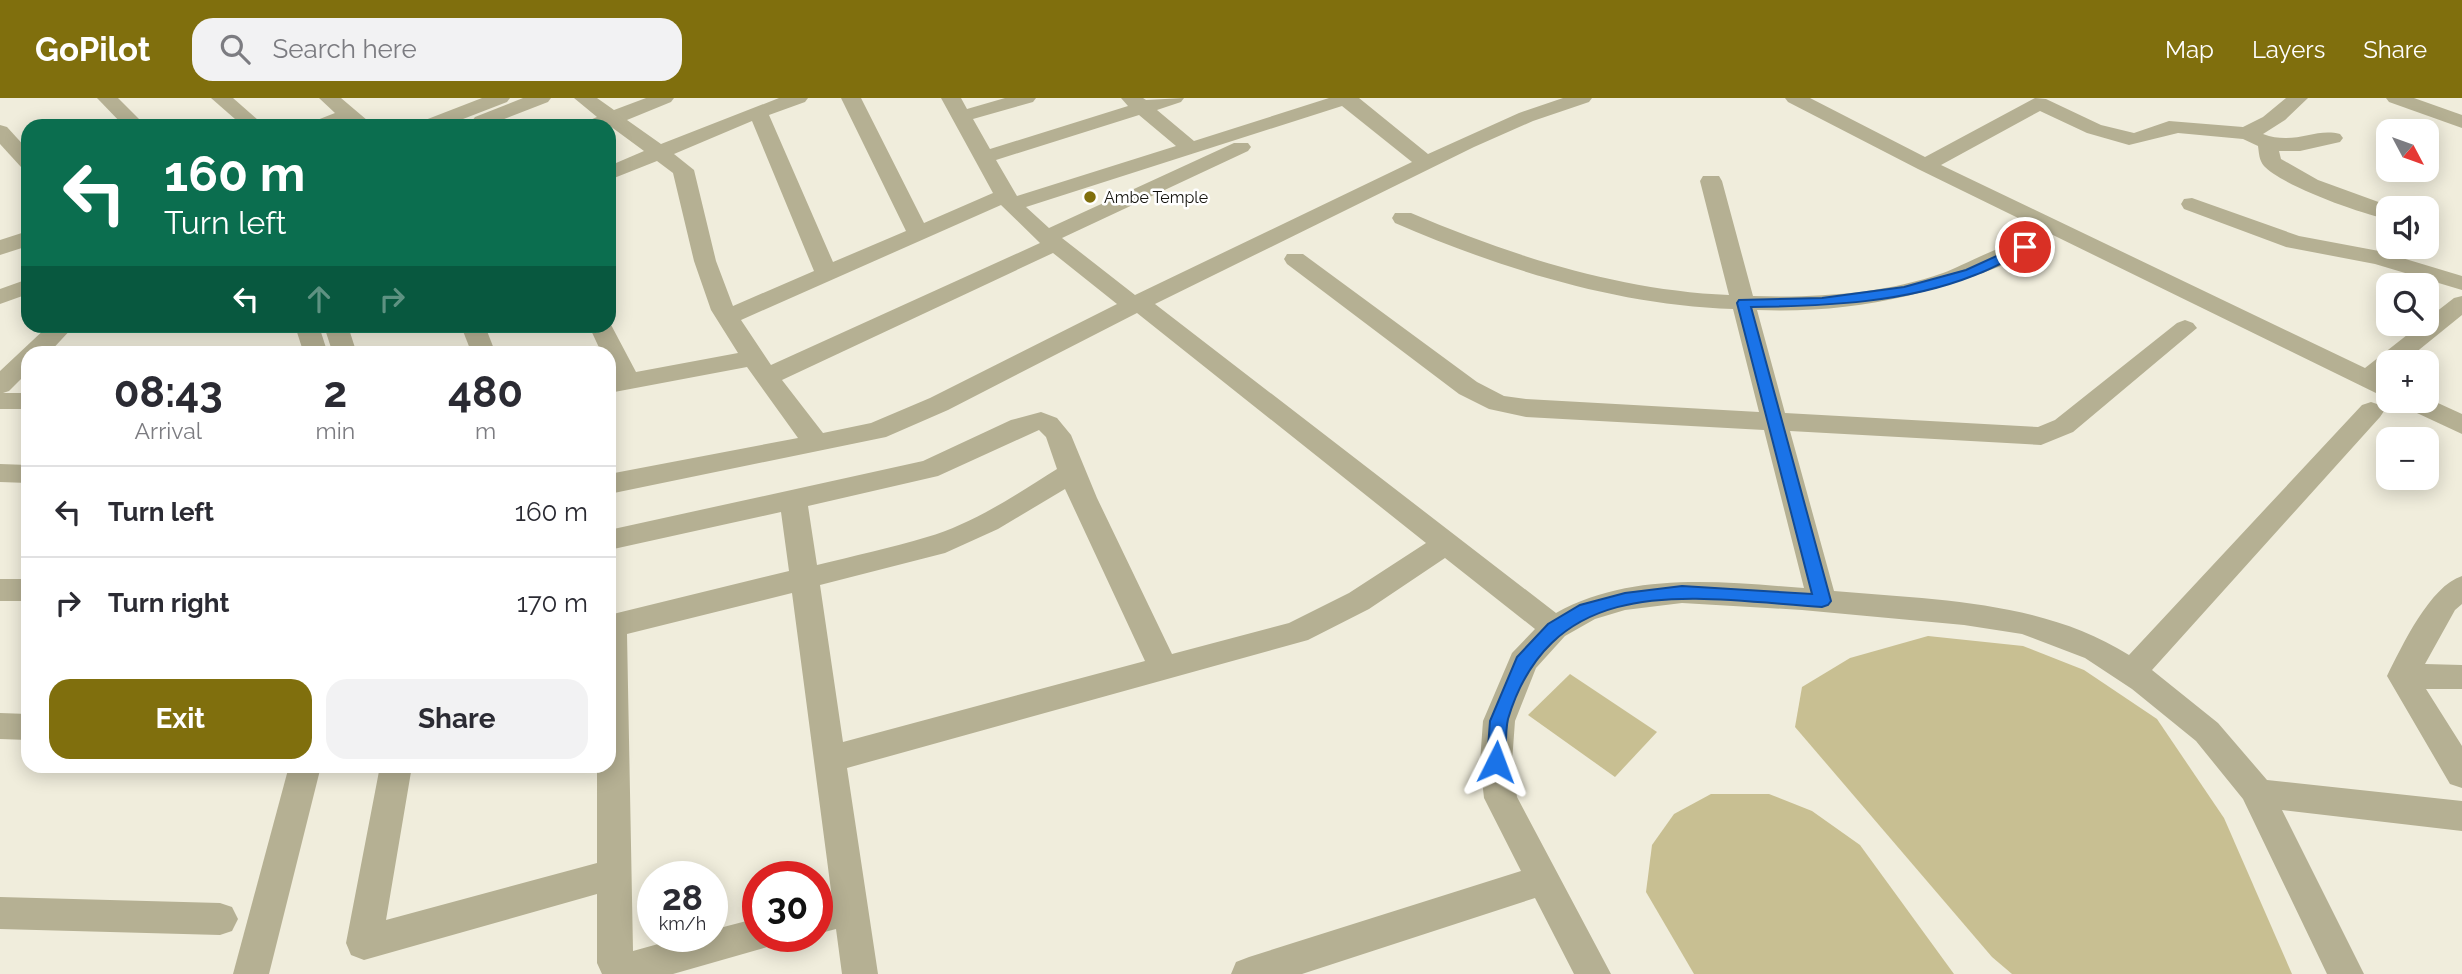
<!DOCTYPE html>
<html lang="en">
<head>
<meta charset="utf-8">
<style>
  :root { --surface:#fff; --page:#f2f2f3; --text:#2b2b33; --muted:#7c7c81; --line:#e1e1e2; --accent:#806f0d }
  body { margin:0; font-family:Raleway,sans-serif; background:var(--page); color:var(--text); height:100vh; display:flex; flex-direction:column; font-size:26px; white-space:nowrap }
  * { box-sizing:border-box; margin:0 }
  p { font-size:23px; color:var(--muted) }
  .icon { flex:none; width:38px; height:38px; fill:none; stroke:currentColor; stroke-width:2; stroke-linecap:round; stroke-linejoin:round }
  .map { position:relative; flex:1; overflow:hidden }
  .details { position:absolute; left:21px; top:248px; width:595px; height:427px; display:flex; flex-direction:column; background:var(--surface); border-radius:21px; box-shadow:0 4px 18px #0003 }
  .details>* { flex:none }
  .top-card { position:absolute; left:21px; top:21px; width:595px; height:214px; border-radius:21px; box-shadow:0 4px 18px #0003; background:#0b6e4f; color:#fff; overflow:hidden }
  .needle { width:46px; rotate:131deg }
  .controls { position:absolute; left:2376px; top:21px; display:grid; gap:14px }
  .controls a { display:grid; place-items:center; width:63px; height:63px; border-radius:14px; background:var(--surface); box-shadow:0 4px 18px #0003; font-size:35px }
  .speed { position:absolute; left:637px; top:763px; display:flex; gap:14px; font-size:35px; font-weight:700; text-align:center }
  .speed>* { display:grid; place-content:center; width:91px; height:91px; border-radius:50%; background:var(--surface); box-shadow:0 4px 18px #0003; line-height:1 }
  .speed small { font-size:18px; font-weight:400 }
  .speed .limit { border:10px solid #d22; background:#fff; color:#111 }
  .pin { position:absolute; display:grid; place-items:center; width:60px; height:60px; color:#fff; margin:-30px; border:4px solid #fff; border-radius:50%; box-shadow:0 2px 7px #0007 }
  .me { position:absolute; width:77px; margin:-38px; rotate:3deg; stroke-linejoin:round; filter:drop-shadow(0 0 5px #0008) }
  .turn { display:flex; align-items:center; gap:24px; height:147px; padding:0 28px; font-size:32px }
  .turn .icon { width:91px; height:91px; stroke-width:2.5 }
  .turn b { display:block; font-size:49px; line-height:60px }
  .lanes { display:flex; align-items:center; height:66px; padding:0 28px; background:#0003; justify-content:center; gap:35px; direction:ltr }
  .lanes .off { opacity:.35 }
  .eta { display:flex; justify-content:space-evenly; align-items:center; height:119px; text-align:center }
  .eta b { font-size:42px; font-weight:700; line-height:49px }
  .action { display:flex; gap:14px; margin-top:auto; padding:14px 28px }
  .action a { flex:1; height:80px; border-radius:21px; background:var(--accent); color:#fff; font-size:28px; font-weight:700; line-height:80px; text-align:center }
  .action a+a { background:var(--page); color:var(--text) }
  ul { padding:0; list-style:none }
  li { display:flex; align-items:center; gap:21px; height:91px; padding:0 28px; border-top:2px solid var(--line) }
  li div { flex:1 }
  li b { display:block; font-size:26px }
  li em { font-style:normal }
  header { display:flex; align-items:center; gap:42px; box-sizing:border-box; height:98px; padding:0 35px; background:var(--accent); color:#fff }
  header strong { font-size:33px }
  nav { display:flex; gap:38px; margin-inline-start:auto; font-size:24px }
  .search { width:490px; height:63px; background:var(--page); display:flex; align-items:center; gap:18px; box-sizing:border-box; padding:0 24px; border-radius:21px; color:var(--muted); font-size:26px }
  .map>svg:first-child { display:block }
  .green { fill:#c8bf92 }
  .lines { fill:none; stroke-linecap:round; stroke-linejoin:round }
  .minor { fill:#b5b093; fill-rule:evenodd }
  .route { fill:#1a73e8; stroke:#114b97; stroke-width:2 }
  .poi-dot { fill:#806f0d; stroke:#fff; stroke-width:2.5 }
  .labels { text-anchor:middle; stroke-width:5; stroke-linejoin:round; paint-order:stroke }
  .far-poi-label { font-size:16px; fill:#15140e; stroke:#fff; text-anchor:start }
</style>
</head>
<body>
<header>
<strong>GoPilot</strong>
<div class="search"><svg class="icon" aria-label="search" viewBox="0 0 24 24"><circle cx="10" cy="10" r="6"/><path d="M15 15l6 6"/></svg>Search here</div>
<nav><a>Map</a><a>Layers</a><a>Share</a></nav>
</header>
<div class="map">
<svg width="2462" height="876" viewBox="0 0 2462 876">
  <rect width="100%" height="100%" fill="#f0eddc"/>
  <g class="green">
    <path d="M1928,538L2023,548L2084,572L2157,621L2224,720L2292,876H2012L1992,859L1795,629L1802,589L1850,560Z"/>
    <path d="M1570,576L1657,634L1615,679L1528,617Z"/>
    <path d="M1711,696H1769L1812,713L1860,747L1954,876H1694L1646,794L1652,747L1674,716Z"/>
  </g>
  <g class="lines">
    <g class="minor">
      <path d="M97,0H118L146,28H124Z"/>
      <path d="M211,0H233L265,28H243Z"/>
      <path d="M319,0H341L374,28H352L347,24L337,28H309L312,24L335,15Z"/>
      <path d="M482,0H510L507,4L445,28H417L420,24Z"/>
      <path d="M523,0H551L548,4L489,27H475L472,23L475,19Z"/>
      <path d="M574,0H597L614,12L646,0H674L671,4L627,22L661,46L779,0H808L805,4L769,17L833,164L906,133L841,0H861L924,125L993,95L941,0H961L967,11L1005,0H1036L1033,4L973,21L990,51L1128,8L1121,0H1143L1146,2L1184,0L1181,4L1157,12L1194,43L1329,0H1359L1428,56L1519,15L1563,0H1592L1589,4L1533,23L1474,49L1155,206L1556,515C1632,473 1721,484 1804,490L1764,332L1526,319L1489,311L1459,296L1287,166L1284,161L1287,156H1303L1477,284L1504,298L1526,301L1759,314L1733,211C1616,207 1502,171 1395,125L1392,120L1395,115H1411C1512,158 1618,192 1729,197L1700,83L1703,78H1719L1722,83L1753,198C1816,200 1883,196 1943,175C1965,167 2013,139 2033,144L2036,149L2033,154C1943,195 1856,216 1757,212L1785,315L2038,329L2055,322L2177,225L2185,222L2193,225L2197,230L2073,334L2041,347L1790,333L1834,493C1934,502 2041,502 2129,557L2362,307L2371,304L2380,307L2384,313L2380,319L2152,572L2218,625L2267,682L2462,703V733L2282,712L2364,876H2327L2243,701L2196,643L2132,591L2085,560L2022,536L1964,527L1802,512L1682,505L1625,512L1595,521L1565,538L1536,570L1515,623L1512,664L1517,699L1611,876H1574L1535,800L1302,876H1231L1236,864L1249,859L1521,773L1484,700L1480,664L1483,623L1512,555L1535,531L1445,460L1369,511L1308,542L847,670L878,876H842L836,831L817,836V804L832,800L792,495L627,536L633,853L687,838H712V832L758,820V838H775L771,848L673,876H602L597,865V796L364,862L351,857L346,845L380,668H412L386,822L597,765V668H609V517L789,473L781,414L609,452V432L923,363L1011,322L1041,314L1057,320L1071,337L1097,400L1172,556L1289,525L1349,495L1426,445L1137,215L948,312L886,339L609,396V376L798,340L747,269L609,295V279L613,278L609,270V256H602L589,228H609V223L636,274L738,255L711,212L694,163L673,75L657,63L609,82V68L644,53L610,28H588L590,22L597,19ZM1342,8L1412,64L1135,197L1062,140L1248,53L1251,49L1248,45H1234L1049,130L1026,109ZM1139,17L1176,48L1017,98L996,62ZM752,23L814,173L733,208L716,163L694,72L674,56ZM1001,107L1040,145L771,267L741,222ZM1053,155L1117,206L930,300L871,325L823,335L782,282ZM1039,332L1046,339L1057,371C1017,396 973,426 927,439C891,450 853,458 817,467L808,408L938,378ZM1065,391L1145,563L843,644L820,487L945,455L998,431Z"/>
      <path d="M1785,0H1810L1925,59L2035,0L2046,1L2101,27L2134,35L2169,23L2243,29L2263,19L2286,0H2308L2285,22L2263,36C2295,48 2315,29 2340,36L2343,40L2340,44L2300,53H2279L2281,61L2318,82L2395,110H2389V121C2363,117 2281,87 2264,68C2259,62 2259,55 2258,48L2243,41L2178,35L2129,47L2087,35L2040,13L1941,67L2365,270L2421,226H2427V221L2454,200L2462,198V217L2404,264H2389V276L2385,279L2389,281V299L2380,297L1918,71L1788,4Z"/>
      <path d="M2386,0H2414L2462,17V30L2389,4Z"/>
      <path d="M0,27L7,29L28,52V71L21,69L0,46Z"/>
      <path d="M2192,100L2299,138L2379,153L2462,178V192L2375,166L2286,149L2184,111L2181,106L2184,101Z"/>
      <path d="M28,133V148L0,157V142Z"/>
      <path d="M28,181V196L0,206V191Z"/>
      <path d="M48,228H74L48,256H28V274L9,293L3,295H28V311H0V273Z"/>
      <path d="M295,228H319L328,256H304Z"/>
      <path d="M324,228H348L357,256H333Z"/>
      <path d="M461,228H485L496,256H472Z"/>
      <path d="M2427,300L2462,316V336L2404,309L2400,303H2427Z"/>
      <path d="M0,366L28,367V385L0,384Z"/>
      <path d="M2462,478V506L2455,512L2425,566L2462,567V591H2426L2462,648V690L2450,686L2387,578C2402,548 2430,488 2462,478Z"/>
      <rect x="0" y="481" width="28" height="22"/>
      <path d="M0,615L28,616V642L0,641Z"/>
      <path d="M289,668H321L269,876H233Z"/>
      <path d="M0,799L220,805L232,809L238,821L232,833L220,837L0,831Z"/>
    </g>
  </g>
  <path class="route" d="M2025,145L2031,149L2029,151C2011,160 1994,170 1975,177C1905,205 1826,208 1751,209L1831,503L1828,507L1822,509C1699,501 1554,469 1508,621C1505,634 1506,650 1506,664L1503,669L1496,671L1490,669L1487,664L1490,623L1517,559L1548,526L1580,507L1625,495L1682,488L1812,496L1737,205L1739,202L1822,200L1904,189L1966,172Z"/>
  <circle class="poi-dot" cx="1090" cy="99" r="7"/>
  <g class="labels">
    <g class="far-poi-label">
      <text x="1104" y="105">Ambe Temple</text>
    </g>
  </g>
</svg>
<div class="controls">
<a><svg class="needle" viewBox="-14 -14 28 28"><path d="M0-13l5 13h-10z" fill="#e53935"/><path d="M0 13l5-13h-10z" fill="#7c7c81"/></svg></a>
<a><svg class="icon" aria-label="sound" viewBox="0 0 24 24"><path d="M4 9h4l5-4v14l-5-4H4zM17 9q2 3 0 6"/></svg></a>
<a><svg class="icon" aria-label="search" viewBox="0 0 24 24"><circle cx="10" cy="10" r="6"/><path d="M15 15l6 6"/></svg></a>
<a>+</a>
<a>−</a>
</div>
<div class="speed"><div>28<small>km/h</small></div><div class="limit">30</div></div>
<div class="pin" style="left:2025px;top:149px;background:#d93025"><svg class="icon" aria-label="arrive" viewBox="0 0 24 24"><path d="M6 21V4h12l-3 4 3 4H6"/></svg></div>
<svg class="me" style="left:1496px;top:664px" viewBox="-20 -20 40 40"><path d="M0-17L14 15 0 8-14 15z" fill="#1a73e8" stroke="#fff" stroke-width="4"/></svg>
<div class="top-card">
<div class="turn"><svg class="icon" aria-label="left" viewBox="0 0 24 24"><path d="M17 20v-9H6M10 6l-5 5 5 5"/></svg><div><b>160 m</b>Turn left</div></div>
<div class="lanes"><svg class="icon" aria-label="left" viewBox="0 0 24 24"><path d="M17 20v-9H6M10 6l-5 5 5 5"/></svg><svg class="icon off" aria-label="ahead" viewBox="0 0 24 24"><path d="M12 20V5M6 11l6-6 6 6"/></svg><svg class="icon off" aria-label="right" viewBox="0 0 24 24"><path d="M7 20v-9h11M14 6l5 5-5 5"/></svg></div>
</div>
<section class="details">
<div class="eta">
<div><b>08:43</b><p>Arrival</p></div>
<div><b>2</b><p>min</p></div>
<div><b>480</b><p>m</p></div>
</div>
<ul>
<li><svg class="icon" aria-label="left" viewBox="0 0 24 24"><path d="M17 20v-9H6M10 6l-5 5 5 5"/></svg><div><b>Turn left</b></div><em>160 m</em></li>
<li><svg class="icon" aria-label="right" viewBox="0 0 24 24"><path d="M7 20v-9h11M14 6l5 5-5 5"/></svg><div><b>Turn right</b></div><em>170 m</em></li>
</ul>
<div class="action"><a>Exit</a><a>Share</a></div>
</section>
</div>
</body>
</html>
